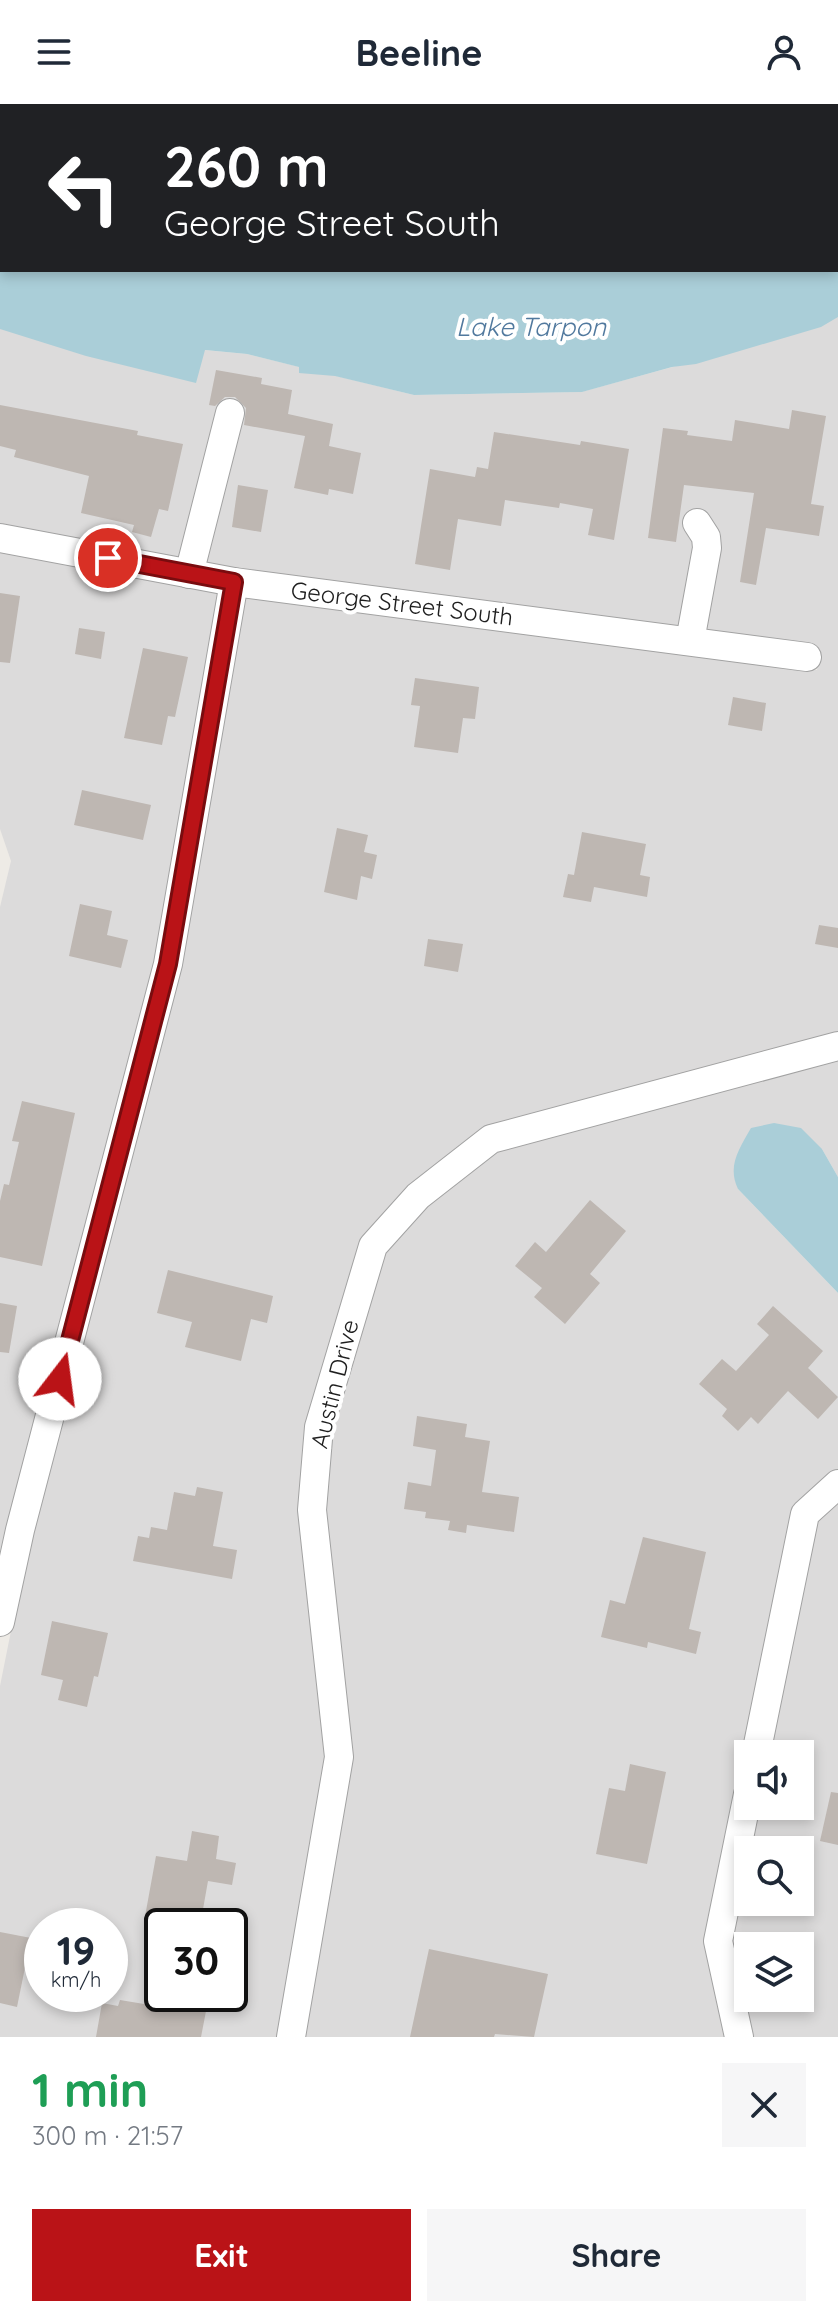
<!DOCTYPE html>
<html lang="en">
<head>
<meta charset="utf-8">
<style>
  :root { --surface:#fff; --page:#f6f6f7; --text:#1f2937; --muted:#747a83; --accent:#ba1317 }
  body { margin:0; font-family:Quicksand,sans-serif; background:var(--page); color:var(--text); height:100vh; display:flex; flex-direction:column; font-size:30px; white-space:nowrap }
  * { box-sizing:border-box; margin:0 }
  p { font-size:26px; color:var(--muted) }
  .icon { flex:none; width:44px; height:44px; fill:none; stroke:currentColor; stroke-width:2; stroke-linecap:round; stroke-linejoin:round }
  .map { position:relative; height:1933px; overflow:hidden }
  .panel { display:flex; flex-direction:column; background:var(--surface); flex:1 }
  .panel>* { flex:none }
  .hud { position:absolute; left:0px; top:0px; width:838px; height:168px; box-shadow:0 4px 12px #0003; background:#202124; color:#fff; overflow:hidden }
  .tools { position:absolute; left:734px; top:1636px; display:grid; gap:16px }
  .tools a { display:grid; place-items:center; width:80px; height:80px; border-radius:0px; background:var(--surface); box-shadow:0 4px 12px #0003; font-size:40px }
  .speed { position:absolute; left:24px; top:1804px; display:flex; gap:16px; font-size:40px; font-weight:700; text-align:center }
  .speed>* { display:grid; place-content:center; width:104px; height:104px; border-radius:50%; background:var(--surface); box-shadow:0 4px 12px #0003; line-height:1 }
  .speed small { font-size:20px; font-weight:400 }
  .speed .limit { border:4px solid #111; border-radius:12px; background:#fff; color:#111 }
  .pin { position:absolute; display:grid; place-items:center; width:68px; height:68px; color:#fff; margin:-34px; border:4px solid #fff; border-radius:50%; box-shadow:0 2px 8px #0007 }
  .me { position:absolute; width:88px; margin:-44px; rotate:15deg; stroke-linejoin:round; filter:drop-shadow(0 0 6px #0008) }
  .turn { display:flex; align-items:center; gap:28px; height:168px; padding:0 32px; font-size:36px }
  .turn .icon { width:104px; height:104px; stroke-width:2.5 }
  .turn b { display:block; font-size:56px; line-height:68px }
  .round { display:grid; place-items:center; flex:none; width:84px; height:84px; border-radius:0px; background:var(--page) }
  .summary { display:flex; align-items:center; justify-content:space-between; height:136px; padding:0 32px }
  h1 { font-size:48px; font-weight:700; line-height:60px; color:#1e9e55 }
  .cta { display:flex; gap:16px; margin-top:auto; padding:16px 32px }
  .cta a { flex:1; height:92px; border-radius:0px; background:var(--accent); color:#fff; font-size:32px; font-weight:700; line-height:92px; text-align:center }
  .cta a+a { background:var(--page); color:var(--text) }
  header { display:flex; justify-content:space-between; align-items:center; height:104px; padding:0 32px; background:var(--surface); font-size:36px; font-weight:700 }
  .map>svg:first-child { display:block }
  .residential { fill:#dcdbdb; fill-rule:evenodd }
  .water { fill:#aaced8; fill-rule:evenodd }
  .building { fill:#beb7b2 }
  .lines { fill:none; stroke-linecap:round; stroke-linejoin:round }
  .minor-casing { stroke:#a2a2a2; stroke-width:30 }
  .minor { stroke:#fff; stroke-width:28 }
  .route-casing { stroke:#790c0f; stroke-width:20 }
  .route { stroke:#ba1317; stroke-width:14 }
  .labels { text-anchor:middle; stroke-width:8; stroke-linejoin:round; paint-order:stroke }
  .street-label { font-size:24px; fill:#1e1e1e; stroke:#fff }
  .water-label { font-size:26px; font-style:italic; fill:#51799e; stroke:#fff }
</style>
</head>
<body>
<header><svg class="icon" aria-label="menu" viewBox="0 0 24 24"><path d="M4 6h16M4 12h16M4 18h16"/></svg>Beeline<svg class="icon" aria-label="person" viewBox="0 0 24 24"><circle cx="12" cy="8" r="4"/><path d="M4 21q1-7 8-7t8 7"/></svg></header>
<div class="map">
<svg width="838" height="1933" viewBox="0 0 838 1933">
  <rect width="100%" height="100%" fill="#eeebe6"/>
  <g class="residential">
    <path d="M838,191V930L487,1025L410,1084L307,1322L326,1653L278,1933H0V1582L14,1512L247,491L817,566L820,545L235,467L0,423V210L118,238L247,250L414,291L581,288L731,247ZM42,1822H110V1890H42ZM162,1822H230V1890H162Z"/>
    <path d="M0,445L220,486L156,858L0,1459V803L11,757L0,725Z"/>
    <path d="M838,954V1073L822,1045L738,1085L838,1189V1365L793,1407L706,1834L727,1933H303L351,1655L324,1407L331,1326L384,1147L427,1100L497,1045Z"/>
    <path d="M838,1396V1933H751L730,1837L748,1751V1798H800V1746H749L758,1702H800V1650H769L816,1415ZM748,1842H800V1894H748Z"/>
  </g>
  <g class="water">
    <path d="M0,0H838V213L821,223L696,260L672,263L582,288L414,291L335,272L299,269V263L247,250L205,246L196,279L86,252L0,225ZM2,2H836V166H2Z"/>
    <path d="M774,1019L801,1024L822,1045L838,1073V1189L738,1085C727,1062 739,1045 751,1024Z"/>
  </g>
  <g class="building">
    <path d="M216,266L262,274L261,280L292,286L288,310L333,320L329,342L361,349L353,390L329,385L328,391L294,384L305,332L244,321L246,304L235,293H225L215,302L209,301Z"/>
    <path d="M0,301L138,327L137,331L183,340L168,407L159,405L151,433L132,428L134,421L81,409L89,372L14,353L16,346L0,342Z"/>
    <path d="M792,306L826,312L811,400L824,402L819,432L766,424L756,481L740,478L754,389L684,381L676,438L648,434L663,324L688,327L687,331L732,337L735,316L789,325Z"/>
    <path d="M494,328L580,341L581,337L629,345L614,436L588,431L593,405L560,399L559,404L505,396L501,422L458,415L450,466L415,460L430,365L475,373L477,363L488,365Z"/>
    <path d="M238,381L268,386L261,428L232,423Z"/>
    <path d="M0,489L20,492L10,559L0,558Z"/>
    <path d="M79,524L105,528L101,555L75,550Z"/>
    <path d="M143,544L188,553L175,613L168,612L162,641L124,634Z"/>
    <path d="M415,574L479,583L475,615L463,614L458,649L414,643L420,602L411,601Z"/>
    <path d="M733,593L766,599L762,627L728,621Z"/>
    <path d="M82,686L151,701L143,736L74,721Z"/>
    <path d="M337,724L368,731L364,748L377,751L372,775L361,772L357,796L324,788Z"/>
    <path d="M582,728L646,740L640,771L650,773L647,793L594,783L591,798L563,793L568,770L574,771Z"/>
    <path d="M80,800L112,807L107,831L128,836L121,864L69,852Z"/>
    <path d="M819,821L838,824V844L815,840Z"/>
    <path d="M428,835L463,840L458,868L424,862Z"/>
    <path d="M22,997L75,1009L42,1162L0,1153V1097L4,1080L9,1081L19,1038L12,1037Z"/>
    <path d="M590,1096L626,1127L590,1170L600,1179L565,1220L534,1193L542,1184L515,1162L535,1138L546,1148Z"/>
    <path d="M168,1166L273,1192L267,1219L251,1215L241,1257L185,1243L192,1218L157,1209Z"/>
    <path d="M0,1199L17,1202L9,1249L0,1248Z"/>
    <path d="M773,1202L823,1247L808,1264L838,1293L818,1315L788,1287L758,1320L751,1313L738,1327L722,1312L727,1305L699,1280L722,1255L736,1267L769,1231L757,1220Z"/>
    <path d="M417,1312L467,1320L465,1333L490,1337L482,1388L519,1393L514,1428L467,1421L466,1429L448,1426L450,1417L425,1414L426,1408L404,1405L408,1378L431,1382L436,1346L413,1342Z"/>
    <path d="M197,1383L223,1388L213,1442L237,1446L232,1475L133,1457L138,1432L149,1434L151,1423L167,1426L174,1388L195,1392Z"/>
    <path d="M643,1433L706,1448L689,1525L701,1528L696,1550L648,1538L647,1544L601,1533L610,1496L625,1500Z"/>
    <path d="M52,1517L108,1529L98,1573L94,1572L87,1603L58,1596L63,1576L41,1571Z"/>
    <path d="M630,1660L666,1668L647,1760L596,1750L609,1684L625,1687Z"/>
    <path d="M831,1688L838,1689V1741L820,1737Z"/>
    <path d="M192,1727L219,1732L216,1755L236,1759L232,1781L208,1777L200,1822H165L144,1818L156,1752L187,1757Z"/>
    <path d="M0,1828L31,1834L17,1903L0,1899Z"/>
    <path d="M429,1845L548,1870L534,1933L495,1930L494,1933H410Z"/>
    <path d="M145,1891L207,1902L201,1933H96L102,1899L118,1902L120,1896L144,1900Z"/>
  </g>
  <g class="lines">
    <defs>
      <g id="minor">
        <path d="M0,434L234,478L807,553"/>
        <path d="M189,470L230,309"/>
        <path d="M690,537L707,444L706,433L697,419"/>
        <path d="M0,1518L20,1426L168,860L234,478"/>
        <path d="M756,1650L805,1410L838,1380"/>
        <path d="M291,1933L339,1653L312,1406L319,1323L373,1142L418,1092L491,1035L838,942"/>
        <path d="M739,1933L718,1837L748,1690"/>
      </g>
    </defs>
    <use href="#minor" class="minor-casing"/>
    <use href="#minor" class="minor"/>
  </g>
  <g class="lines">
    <defs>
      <path id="route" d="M60,1275L168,860L234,478L108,454"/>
    </defs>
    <use href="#route" class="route-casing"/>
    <use href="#route" class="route"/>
  </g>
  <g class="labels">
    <g class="street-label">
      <text transform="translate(402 500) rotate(7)" y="8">George Street South</text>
      <text transform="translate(335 1280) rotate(-76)" y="8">Austin Drive</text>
    </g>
    <g class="water-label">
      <text x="531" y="232">Lake Tarpon</text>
    </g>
  </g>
</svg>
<div class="tools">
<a><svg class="icon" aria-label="sound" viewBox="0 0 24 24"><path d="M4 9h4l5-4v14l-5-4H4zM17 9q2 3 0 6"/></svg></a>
<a><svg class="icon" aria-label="search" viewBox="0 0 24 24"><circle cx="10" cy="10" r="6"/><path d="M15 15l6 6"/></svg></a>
<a><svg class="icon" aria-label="layers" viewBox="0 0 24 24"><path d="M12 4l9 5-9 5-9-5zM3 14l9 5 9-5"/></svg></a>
</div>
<div class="speed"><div>19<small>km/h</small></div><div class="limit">30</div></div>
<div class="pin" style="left:108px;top:454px;background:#d93025"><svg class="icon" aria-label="arrive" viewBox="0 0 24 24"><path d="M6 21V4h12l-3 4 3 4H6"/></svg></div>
<svg class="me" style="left:60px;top:1275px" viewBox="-20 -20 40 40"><circle r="19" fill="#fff"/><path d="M0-13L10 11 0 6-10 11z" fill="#ba1317"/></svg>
<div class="hud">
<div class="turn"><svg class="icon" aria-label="left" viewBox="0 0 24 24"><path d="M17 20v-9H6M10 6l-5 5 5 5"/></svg><div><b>260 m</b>George Street South</div></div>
</div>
</div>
<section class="panel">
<div class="summary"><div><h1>1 min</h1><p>300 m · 21:57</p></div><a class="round"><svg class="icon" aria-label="close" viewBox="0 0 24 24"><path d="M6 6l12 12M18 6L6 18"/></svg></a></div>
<div class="cta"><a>Exit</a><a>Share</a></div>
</section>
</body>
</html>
